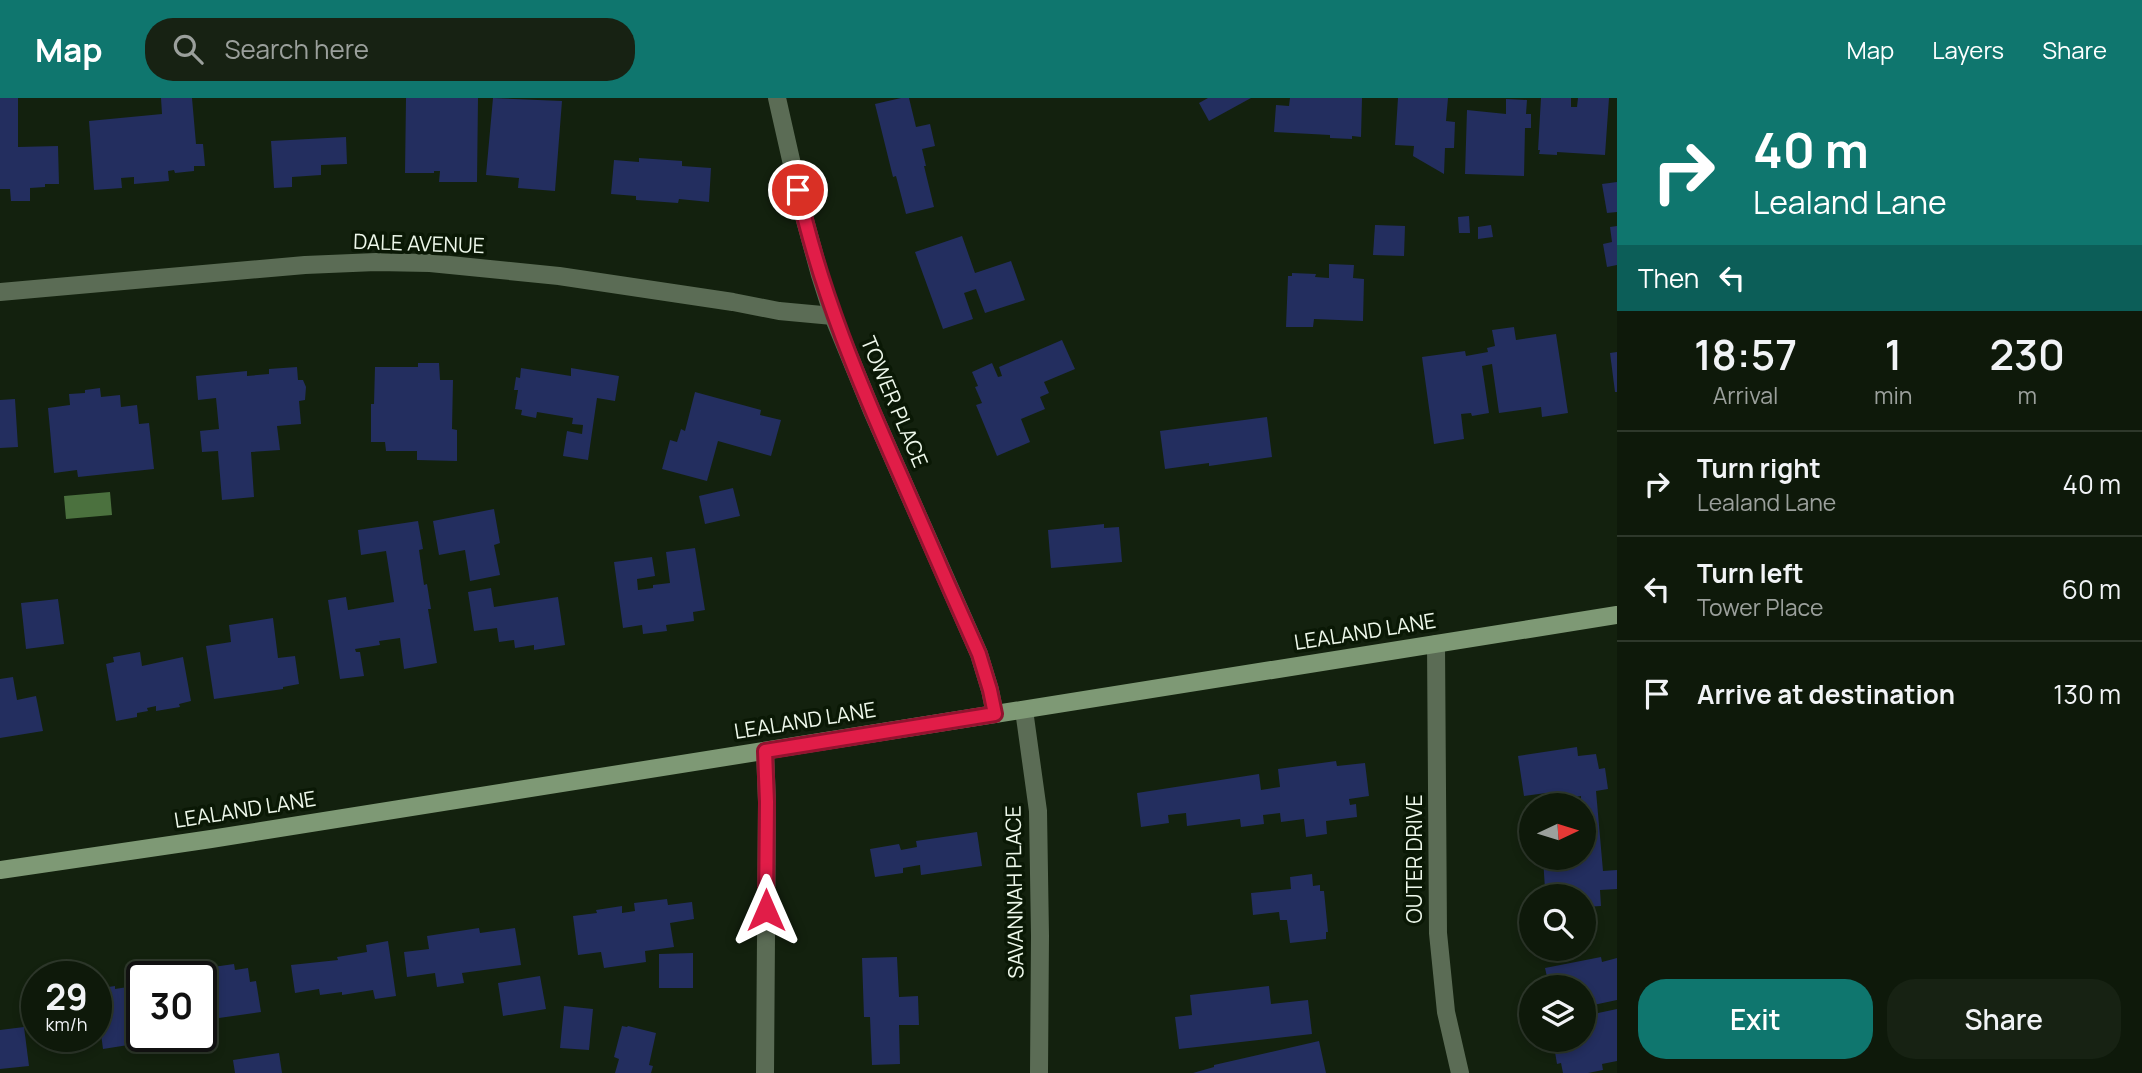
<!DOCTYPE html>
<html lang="en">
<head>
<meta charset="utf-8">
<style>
  :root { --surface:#0e190a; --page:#172213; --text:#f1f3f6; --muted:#9ba09c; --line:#2e382b; --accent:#0f766e }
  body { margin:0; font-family:Manrope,sans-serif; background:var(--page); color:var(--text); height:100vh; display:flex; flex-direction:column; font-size:26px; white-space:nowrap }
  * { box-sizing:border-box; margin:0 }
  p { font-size:23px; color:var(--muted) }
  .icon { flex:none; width:38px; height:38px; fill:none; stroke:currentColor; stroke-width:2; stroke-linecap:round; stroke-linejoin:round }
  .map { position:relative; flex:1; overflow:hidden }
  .side { display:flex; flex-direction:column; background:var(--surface); width:525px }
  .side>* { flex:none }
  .top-card { background:#0f766e; color:#fff; overflow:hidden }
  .needle { width:46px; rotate:86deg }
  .tools { position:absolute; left:1519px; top:695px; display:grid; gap:14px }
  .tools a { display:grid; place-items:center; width:77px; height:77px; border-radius:50%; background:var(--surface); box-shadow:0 4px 10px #0003,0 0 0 2px var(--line); font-size:35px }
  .speed { position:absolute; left:21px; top:863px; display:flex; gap:14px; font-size:35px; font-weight:700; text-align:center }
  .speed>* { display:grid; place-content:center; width:91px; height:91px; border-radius:50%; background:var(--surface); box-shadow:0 4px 10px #0003,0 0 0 2px var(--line); line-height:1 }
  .speed small { font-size:18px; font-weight:400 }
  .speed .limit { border:4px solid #111; border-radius:10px; background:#fff; color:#111 }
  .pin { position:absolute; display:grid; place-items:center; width:60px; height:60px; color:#fff; margin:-30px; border:4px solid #fff; border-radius:50%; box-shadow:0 2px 7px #0007 }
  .me { position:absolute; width:77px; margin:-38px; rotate:0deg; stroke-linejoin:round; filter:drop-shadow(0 0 5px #0008) }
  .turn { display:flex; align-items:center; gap:24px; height:147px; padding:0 21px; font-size:32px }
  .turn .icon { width:91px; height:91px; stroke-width:2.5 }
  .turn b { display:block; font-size:49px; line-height:60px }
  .then { display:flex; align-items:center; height:66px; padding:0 21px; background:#0003; gap:14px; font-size:26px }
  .eta { display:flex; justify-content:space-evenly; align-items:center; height:119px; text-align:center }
  .eta b { font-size:42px; font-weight:600; line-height:49px }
  .primary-button { display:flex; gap:14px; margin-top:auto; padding:14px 21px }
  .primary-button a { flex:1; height:80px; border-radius:28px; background:var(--accent); color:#fff; font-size:28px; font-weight:600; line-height:80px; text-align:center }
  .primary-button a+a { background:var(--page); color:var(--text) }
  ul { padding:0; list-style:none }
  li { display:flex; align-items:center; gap:21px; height:105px; padding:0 21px; border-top:2px solid var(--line) }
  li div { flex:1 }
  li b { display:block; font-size:26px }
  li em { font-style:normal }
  header { display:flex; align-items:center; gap:42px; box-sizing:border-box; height:98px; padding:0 35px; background:var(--accent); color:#fff }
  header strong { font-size:33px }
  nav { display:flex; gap:38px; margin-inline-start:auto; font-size:24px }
  .search { width:490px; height:63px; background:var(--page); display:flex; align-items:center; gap:18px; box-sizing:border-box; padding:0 24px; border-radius:28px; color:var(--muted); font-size:26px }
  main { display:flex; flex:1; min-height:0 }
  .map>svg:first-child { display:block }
  .water { fill:#4b713e }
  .building { fill:#232e5f }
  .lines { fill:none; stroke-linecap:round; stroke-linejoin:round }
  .street { stroke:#5b6c55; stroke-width:18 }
  .secondary { stroke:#7e9975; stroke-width:18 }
  .route-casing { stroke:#92132f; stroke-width:18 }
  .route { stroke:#e11d48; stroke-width:12 }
  .labels { text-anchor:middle; stroke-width:7; stroke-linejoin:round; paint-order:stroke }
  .street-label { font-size:21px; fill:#eef8eb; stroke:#0a1805 }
</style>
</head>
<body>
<header>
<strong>Map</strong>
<div class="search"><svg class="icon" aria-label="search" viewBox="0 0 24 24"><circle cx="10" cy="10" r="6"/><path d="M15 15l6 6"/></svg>Search here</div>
<nav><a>Map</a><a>Layers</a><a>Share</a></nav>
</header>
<main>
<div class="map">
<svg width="1617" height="975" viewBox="0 0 1617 975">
  <rect width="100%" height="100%" fill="#13210e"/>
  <path class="water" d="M110,394L112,417L66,421L64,398Z"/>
  <g class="building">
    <path d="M0,0H18V49L58,48L59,86H45V89L30,90V103H11L10,91H0Z"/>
    <path d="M161,0H192L196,46H203L205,68H194V73L175,75L174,72L168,73L169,83L134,86V79L121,80L122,90L94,92L89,23L162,16Z"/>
    <path d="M406,0H478L477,84H439L440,73H434V75H405Z"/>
    <path d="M493,0L562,3L555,93L518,90L519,80L486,77Z"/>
    <path d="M901,0H909L916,29L930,26L935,48L922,51L926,68H924L934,109L906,116L896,78L893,79L875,6Z"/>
    <path d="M1208,0H1251L1209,23L1199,5Z"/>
    <path d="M1290,0H1362L1361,39L1352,38V41L1330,40V37L1274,34L1276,7L1289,8Z"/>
    <path d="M1398,0H1448L1446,23L1455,24L1454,50H1445L1444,76L1413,58L1414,48L1395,47Z"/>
    <path d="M1541,0H1571V9H1577L1578,0H1609L1605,57L1557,54V57L1539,56L1540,52H1538Z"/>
    <path d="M1506,1L1527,2L1526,16H1531V30H1525L1524,78L1465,76L1467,12L1506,16Z"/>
    <path d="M346,39L347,66L321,67V77L292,79V89L274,90L271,43Z"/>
    <path d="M639,60L682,63V68L711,70L709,104L679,101L678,105L636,102V98L611,96L614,62L639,64Z"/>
    <path d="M1617,84V114L1607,115L1602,86Z"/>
    <path d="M1469,118L1470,135H1459L1458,119Z"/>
    <path d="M1375,127L1405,128L1404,158L1373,157Z"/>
    <path d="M1491,127L1493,139L1478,141V129Z"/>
    <path d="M1617,128V167L1607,169L1603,146L1612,144L1610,129Z"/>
    <path d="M962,138L975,175L1011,163L1025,202L985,215L976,191L964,195L973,221L943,231L915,154Z"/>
    <path d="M1329,166L1354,167L1353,180L1364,181L1363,223L1314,221L1313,229H1286L1288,178H1292V175L1316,176L1315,179L1329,180Z"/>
    <path d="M1514,229L1516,242L1556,236L1568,315L1542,319L1541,309L1499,315L1492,266L1482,268L1489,315L1472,318L1471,315L1461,316L1464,341L1434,346L1422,259L1465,253L1466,258L1488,254L1487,250L1495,248L1492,232Z"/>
    <path d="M1062,242L1075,271L1044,284L1049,295L1040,299L1045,311L1021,321L1030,344L997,358L976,307L982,305L975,289L978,288L972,274L992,265L998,279L1002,278L999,269Z"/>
    <path d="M1617,254V294H1615L1610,255Z"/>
    <path d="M418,265H439L440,282H453L452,331L457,332V363L417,362V353H386L385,344H371V306H374L375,269H418Z"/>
    <path d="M297,269L298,282H303L306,289L305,302L299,303L301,326L277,328L280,352L251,354L254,399L222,402L218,353L202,354L200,333L219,331L216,300L198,302L196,278L247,273V278L269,276V271Z"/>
    <path d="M521,270L571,278V270L619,278L615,303L597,300L588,362L563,358L567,333L582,336L583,327L572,326L573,320L537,314L536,320L521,317L522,312L515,311L518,292H514L516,279L520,280Z"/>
    <path d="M100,290L101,299L120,297L121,309L137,307L139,326L149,325L154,371L78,379L77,372L54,375L48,310L70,307L69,296L85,295V292Z"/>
    <path d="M695,294L761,312L760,317L781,322L771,358L718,343L707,383L662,371L670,342L677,344L681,331L685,333Z"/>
    <path d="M15,301L18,349L0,350V302Z"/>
    <path d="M1267,319L1272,359L1209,368V365L1165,371L1160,333Z"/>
    <path d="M733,390L740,418L705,426L699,398Z"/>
    <path d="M494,411L500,445L494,447L500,477L470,483L465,452L439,457L433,423Z"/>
    <path d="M418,423L423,451L419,452L424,487L427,486L431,511H428L437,565L404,571L400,540L379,543L380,547L355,551L356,554H360L364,578L340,581L328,502L346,499L348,512L394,504L386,453L361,457L358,432Z"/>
    <path d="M1104,426V430L1119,429L1122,464L1051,470L1048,432Z"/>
    <path d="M695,450L705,512L693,514L694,523L666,527L667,533L643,536L642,527L623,530L614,464L652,459L655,478L637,481L638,492L653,490V487L670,485L666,454Z"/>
    <path d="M491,490L494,509L558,499L565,547L534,552V547L515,550L514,542L499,544L497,530L474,533L468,494Z"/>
    <path d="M58,501L64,546L26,551L21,505Z"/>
    <path d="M273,520L278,560L295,558L299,586L283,589V591L214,601L206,548L231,544L229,527Z"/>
    <path d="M140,554L142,568L183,559L191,603L179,606L180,609L156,613V608L147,610L148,613L137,615V619L116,623L106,566L114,564L113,559Z"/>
    <path d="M13,579L17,602L36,598L43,633L0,640V581Z"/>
    <path d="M1577,649L1578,658L1596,656L1599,671L1605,670L1608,691L1596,693L1603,773L1617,772V791L1600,792L1601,808L1584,809V798H1536V791H1545L1543,760H1584V707H1581V698L1547,704L1546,695L1524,698L1518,658Z"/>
    <path d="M1336,663L1337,668L1365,665L1369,698L1349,701L1350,707L1356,706L1357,719L1326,723L1327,736L1306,739L1304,721L1281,724L1280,715L1263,717L1264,726L1241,729L1240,721L1187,728L1186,715L1168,717L1169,725L1141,729L1137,695L1259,676L1261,692L1280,689L1278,671Z"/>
    <path d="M977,734L982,768L921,777L920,767L903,770V775L875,779L870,751L899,746L901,752L917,749L916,743Z"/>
    <path d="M1312,776L1313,788L1320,787V793H1324L1328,834H1326V841L1290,845L1287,822H1280L1279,814L1253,817L1251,795L1291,791L1290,779Z"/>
    <path d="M667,801L668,807L692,804L694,821L670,825L674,849L645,853L646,864L604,870L601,854L578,857L573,818L597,815L596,812L622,808V815L635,813L634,805Z"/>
    <path d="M479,830L480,835L515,830L521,867L462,875L464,885L437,889L435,875L407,879L404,854L429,851L427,838Z"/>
    <path d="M388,843L396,898L375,901L373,892L342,897V894L320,897L319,891L295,895L291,867L338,862L337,859L367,854L366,847Z"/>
    <path d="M693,855V890H659V856Z"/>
    <path d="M897,859L899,899L918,898L919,927H899L900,966L872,967L870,919H864L862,860Z"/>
    <path d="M1601,859L1602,864L1617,860V902L1584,909V889H1544L1542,884L1548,883L1545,870Z"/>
    <path d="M234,866L235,872L248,870L250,884L256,883L261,914L205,922L207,934H201V878L199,871Z"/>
    <path d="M540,878L546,911L503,918L498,885Z"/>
    <path d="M115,888V891L134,888L141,931H139L141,945L103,951L101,936L96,937V891Z"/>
    <path d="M1269,888L1271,906L1308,902L1312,936L1179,951L1175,919L1192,917L1190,897Z"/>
    <path d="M564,908L593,911L589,952L560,950Z"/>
    <path d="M1617,911V963L1602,966L1603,972L1588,975H1563L1561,965L1557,966L1553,942H1584V918Z"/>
    <path d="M622,928L627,929L628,928L656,935L649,967L653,968L651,975H615L619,961L614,959Z"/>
    <path d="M24,929L29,968L0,971V932Z"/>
    <path d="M1319,943L1326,975H1193L1214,969V967Z"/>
    <path d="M279,955L282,975H235L233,962Z"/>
  </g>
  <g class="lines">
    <g class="street">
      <path d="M777,0L803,115L820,177L833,218L872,313L979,556L990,592L995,616"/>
      <path d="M0,194L305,167L376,164L430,165L559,178L733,204L779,213L833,218"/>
      <path d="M1436,546L1438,835L1446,914L1460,975"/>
      <path d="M1024,612L1038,713L1040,838L1039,975"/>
      <path d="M765,653L767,704L765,975"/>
    </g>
    <path class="secondary" d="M0,772L211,741L1617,517"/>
  </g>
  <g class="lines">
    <defs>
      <path id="route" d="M766,812L767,704L765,653L995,616L990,592L979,556C953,498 927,439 902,381C860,287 820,193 798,92"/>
    </defs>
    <use href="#route" class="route-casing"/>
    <use href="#route" class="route"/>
  </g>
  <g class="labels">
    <g class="street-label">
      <text transform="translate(419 146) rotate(2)" y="7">DALE AVENUE</text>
      <text transform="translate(894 304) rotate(67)" y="7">TOWER PLACE</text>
      <text transform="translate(1365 534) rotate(-9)" y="7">LEALAND LANE</text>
      <text transform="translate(805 623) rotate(-9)" y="7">LEALAND LANE</text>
      <text transform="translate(245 712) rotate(-9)" y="7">LEALAND LANE</text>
      <text transform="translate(1415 761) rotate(-90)" y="7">OUTER DRIVE</text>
      <text transform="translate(1015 794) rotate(-91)" y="7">SAVANNAH PLACE</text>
    </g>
  </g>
</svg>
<div class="tools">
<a><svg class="needle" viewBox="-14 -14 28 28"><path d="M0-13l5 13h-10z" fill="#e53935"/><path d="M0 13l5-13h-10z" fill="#9ba09c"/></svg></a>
<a><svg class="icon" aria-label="search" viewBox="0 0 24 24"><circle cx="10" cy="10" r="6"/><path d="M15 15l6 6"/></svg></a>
<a><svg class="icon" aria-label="layers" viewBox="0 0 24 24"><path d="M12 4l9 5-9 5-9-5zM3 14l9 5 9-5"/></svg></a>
</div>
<div class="speed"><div>29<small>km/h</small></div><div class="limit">30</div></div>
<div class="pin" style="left:798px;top:92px;background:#d93025"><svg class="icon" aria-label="arrive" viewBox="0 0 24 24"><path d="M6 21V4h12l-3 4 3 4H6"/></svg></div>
<svg class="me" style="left:766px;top:812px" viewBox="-20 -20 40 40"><path d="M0-17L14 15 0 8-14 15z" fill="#e11d48" stroke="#fff" stroke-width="4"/></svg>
</div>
<section class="side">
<div class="top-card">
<div class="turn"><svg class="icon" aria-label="right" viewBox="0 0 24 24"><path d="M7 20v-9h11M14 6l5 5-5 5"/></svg><div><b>40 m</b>Lealand Lane</div></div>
<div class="then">Then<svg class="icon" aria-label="left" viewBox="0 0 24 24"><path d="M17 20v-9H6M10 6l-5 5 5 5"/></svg></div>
</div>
<div class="eta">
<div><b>18:57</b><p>Arrival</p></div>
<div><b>1</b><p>min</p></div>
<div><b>230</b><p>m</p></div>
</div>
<ul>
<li><svg class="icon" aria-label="right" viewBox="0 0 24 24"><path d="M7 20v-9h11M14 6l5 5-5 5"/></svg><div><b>Turn right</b><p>Lealand Lane</p></div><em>40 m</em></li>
<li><svg class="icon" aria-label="left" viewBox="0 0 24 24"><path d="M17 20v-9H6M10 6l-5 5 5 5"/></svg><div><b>Turn left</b><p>Tower Place</p></div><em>60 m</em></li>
<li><svg class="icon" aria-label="arrive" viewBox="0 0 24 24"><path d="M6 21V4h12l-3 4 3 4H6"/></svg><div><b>Arrive at destination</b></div><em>130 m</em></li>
</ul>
<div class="primary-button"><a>Exit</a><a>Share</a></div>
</section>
</main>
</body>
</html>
